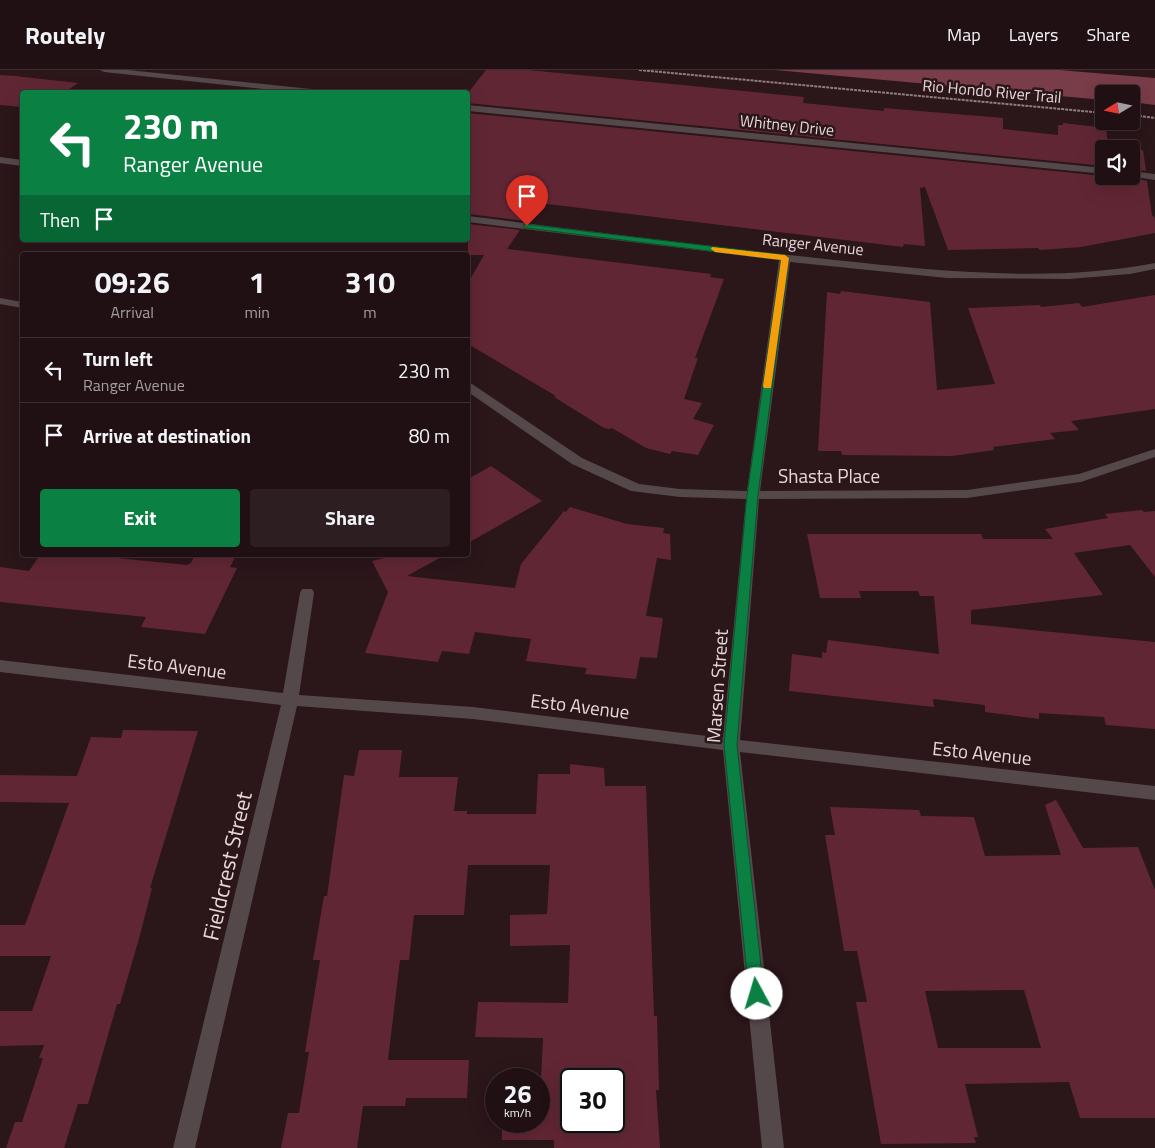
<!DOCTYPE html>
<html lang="en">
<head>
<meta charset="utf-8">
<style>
  :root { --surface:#201014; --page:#2d1e22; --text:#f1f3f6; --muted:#a29da0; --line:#3d3034; --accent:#0b8043 }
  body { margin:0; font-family:"Titillium Web",sans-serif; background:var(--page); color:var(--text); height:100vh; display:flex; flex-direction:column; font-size:19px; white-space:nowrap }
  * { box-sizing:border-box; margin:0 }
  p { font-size:16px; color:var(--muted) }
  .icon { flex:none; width:28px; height:28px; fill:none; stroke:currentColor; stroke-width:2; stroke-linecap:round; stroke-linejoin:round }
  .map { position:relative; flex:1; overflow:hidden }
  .drawer { position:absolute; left:20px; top:182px; width:450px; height:305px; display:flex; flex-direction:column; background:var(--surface); border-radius:5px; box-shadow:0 5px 20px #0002,0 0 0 1px var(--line) }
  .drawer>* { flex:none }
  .guide { position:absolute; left:20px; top:20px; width:450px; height:152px; border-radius:5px; box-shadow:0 5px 20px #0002,0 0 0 1px var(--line); background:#0b8043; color:#fff; overflow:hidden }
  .needle { width:32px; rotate:260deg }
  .buttons { position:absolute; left:1095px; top:15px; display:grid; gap:10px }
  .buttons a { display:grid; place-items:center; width:45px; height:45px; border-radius:5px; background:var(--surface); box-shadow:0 5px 20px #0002,0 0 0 1px var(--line); font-size:25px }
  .speed { position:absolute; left:485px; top:998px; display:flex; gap:10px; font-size:25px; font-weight:700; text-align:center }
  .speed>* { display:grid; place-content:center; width:65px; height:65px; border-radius:50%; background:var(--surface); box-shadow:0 5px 20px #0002,0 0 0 1px var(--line); line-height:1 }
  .speed small { font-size:12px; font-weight:400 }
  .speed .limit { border:2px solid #111; border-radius:8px; background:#fff; color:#111 }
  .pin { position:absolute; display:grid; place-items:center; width:42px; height:42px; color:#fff; margin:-51px -21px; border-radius:50% 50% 50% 0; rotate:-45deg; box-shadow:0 0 5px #0007 }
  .pin .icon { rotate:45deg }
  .me { position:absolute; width:55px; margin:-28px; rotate:354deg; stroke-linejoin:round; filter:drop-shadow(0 0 4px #0008) }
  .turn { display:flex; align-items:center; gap:18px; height:105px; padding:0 20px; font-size:22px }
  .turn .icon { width:65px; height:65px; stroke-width:2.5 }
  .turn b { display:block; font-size:35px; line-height:42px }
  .then { display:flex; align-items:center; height:48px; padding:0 20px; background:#0003; gap:10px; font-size:19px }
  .eta { display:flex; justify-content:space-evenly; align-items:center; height:85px; text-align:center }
  .eta b { font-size:30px; font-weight:700; line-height:35px }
  .button { display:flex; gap:10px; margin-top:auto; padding:10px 20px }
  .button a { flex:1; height:58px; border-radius:5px; background:var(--accent); color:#fff; font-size:20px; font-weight:700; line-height:58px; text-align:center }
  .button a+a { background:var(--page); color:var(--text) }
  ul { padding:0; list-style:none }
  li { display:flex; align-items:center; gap:15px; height:65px; padding:0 20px; border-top:1px solid var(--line) }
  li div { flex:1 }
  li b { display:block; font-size:19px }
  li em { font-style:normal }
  header { display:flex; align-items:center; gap:30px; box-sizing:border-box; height:70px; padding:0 25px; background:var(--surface); border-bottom:1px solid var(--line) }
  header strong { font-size:24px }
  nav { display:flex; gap:28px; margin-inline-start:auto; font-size:18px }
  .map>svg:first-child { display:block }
  .water { fill:#793c49 }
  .building { fill:#612634; fill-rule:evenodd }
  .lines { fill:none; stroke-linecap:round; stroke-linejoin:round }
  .path { stroke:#907e81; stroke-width:2; stroke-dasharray:3 1; stroke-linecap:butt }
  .minor { fill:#54484a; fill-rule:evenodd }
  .route { fill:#0b8043; stroke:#07532c }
  .slow { fill:#f59e0b }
  .labels { text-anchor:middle; stroke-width:5; stroke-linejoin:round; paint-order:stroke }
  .far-street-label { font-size:16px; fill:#e6d7d9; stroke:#2b161a }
  .street-label { font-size:19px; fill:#e6d7d9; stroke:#2b161a }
  .near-street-label { font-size:22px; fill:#e6d7d9; stroke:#2b161a }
</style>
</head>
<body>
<header>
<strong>Routely</strong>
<nav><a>Map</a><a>Layers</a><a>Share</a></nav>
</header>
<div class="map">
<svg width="1155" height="1078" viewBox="0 0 1155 1078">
  <rect width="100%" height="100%" fill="#2b161a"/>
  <path class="water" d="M775,0H1059L1155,8V35L1131,32V24H1104V30Z"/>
  <g class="building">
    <path d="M486,0H528L804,27L803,33L884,41V38L1003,48V59L1058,65V55H1063V53L1106,58L1108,76L1143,80L1146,101L1131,99V79H1104V96L468,33V23Z"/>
    <path d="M0,5L15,6L78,13L65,22H22V37L0,35Z"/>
    <path d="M468,43L1104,106H1126L1147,111L1152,145L1155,148V163L1081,177L1040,180L1038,178L948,180L925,117L920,118L925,176L904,174L903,177L539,133L526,151L468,144Z"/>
    <path d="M468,154L520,160L507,179L711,204L710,207L724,209L695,288H698L684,329L702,333L693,349L714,355L698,385L672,381L670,384L646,378L612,358L609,359L604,358L554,327L556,326L468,274V213L484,185H468Z"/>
    <path d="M841,221L930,232L937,320L995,314L968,238L1040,235L1041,237L1079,233L1082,237L1155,225V339L1071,351L1079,360L1050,363L1055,369L993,377L994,380L952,386L842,385L841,381H818L827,222L840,224Z"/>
    <path d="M491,396L542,431L468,473V409Z"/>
    <path d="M570,437L627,454L664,458L663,463L670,464L671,490L657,488L646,546L663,548L657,588L640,587L636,609L585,604L587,598L526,591L531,569L475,562L469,584L442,581L438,592L365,583L388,522L372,491L396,485H445L407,506L515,518L521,494L564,441L566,442Z"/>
    <path d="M1142,440L1144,442L1155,441V507L1130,475L1074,483L1103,525L971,540V554L1155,572V659L1106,655L1104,647L1039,643V649L985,642V635L933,629L934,637L789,621L792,584L822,588V582L826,583L828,570L939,584L934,526H920L918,521H859L861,528H820L807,464H981L983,469H1053L1045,459L1108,448L1105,444Z"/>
    <path d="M40,485H87L187,495L191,493L195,485H236L230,497L237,498L205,564L141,557L146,547L0,532V497L29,501Z"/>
    <path d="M123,660L198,661L150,818H152L140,865L120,934H117L88,1034H78L64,1078H6L15,1052H22L43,988H39L44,975L0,976V941H32L51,886H0V855H25L69,733L0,732V705L77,706L91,667L121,668Z"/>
    <path d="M359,680H402L399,707H458L454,741H467V744H536L538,704H570V694L604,698L605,716H646L654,946H657L659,1020H656L660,1078H554V1070H502V1051H539L543,968L475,967L478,932L568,933L570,875L510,876V845L547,844L550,795H468L464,845H414L409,890H400L388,990H469L467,1028H406L405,1036H363L357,1078H281L288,1043H299L309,982H305L320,890H313L324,826H327L344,705L354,706ZM571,1009H614V1051H571Z"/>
    <path d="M1056,730L1083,778L1138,777L1155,820V1048H1080L1069,1012L965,1014L978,1067H974L976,1073L881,1074L856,932H867L857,881H844L825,765H835L830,737L919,740L921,746L974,747L985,786L1061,785L1045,735ZM1024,920L1041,978H938L925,921Z"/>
  </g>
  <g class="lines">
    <g class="path">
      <path d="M639,0L1104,43"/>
      <path d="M1131,45L1155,48"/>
    </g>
    <g class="minor">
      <path d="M100,0H128L311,19L315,22H292L104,2Z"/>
      <path d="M468,35L1104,98V104L468,41Z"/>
      <path d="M0,87L22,90V96L0,93Z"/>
      <path d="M1131,101L1155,104V110L1128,106H1131Z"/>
      <path d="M468,146C590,161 713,177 835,190C939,201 1052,213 1155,193V199L1130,204L1069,209L947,208L790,192L760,421L967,420L1079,404L1155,379V387L1081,412L967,428L759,429L740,670L1155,716V730L740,682L784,1078H762L723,680L473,649L297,636L195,1078H173L281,635L0,602V590L283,623L300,523L302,519H312L314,523L299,625L473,637L723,668L746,429L680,427L631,421L572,394L468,322V313L472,314L582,388L639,414L680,419L747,421L779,190L468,152Z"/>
      <path d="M0,228L22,232V238L0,234Z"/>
    </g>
  </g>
  <path class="route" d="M524,154L785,185L789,188L758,425L737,675L764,924L762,929L757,931L751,929L749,924L724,675L747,425L781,190L527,158H524Z"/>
  <path class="slow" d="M712,177L785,185L789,188L771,318H764L763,316L781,190L715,182L711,179Z"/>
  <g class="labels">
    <g class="far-street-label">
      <text transform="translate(992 21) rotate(5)" y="6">Rio Hondo River Trail</text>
      <text transform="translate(787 55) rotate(6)" y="6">Whitney Drive</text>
      <text transform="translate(813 174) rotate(6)" y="6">Ranger Avenue</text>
    </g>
    <g class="street-label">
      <text x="829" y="413">Shasta Place</text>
      <text transform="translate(177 596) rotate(7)" y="7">Esto Avenue</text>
      <text transform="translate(717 616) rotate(-86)" y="7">Marsen Street</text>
      <text transform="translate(580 636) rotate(7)" y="7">Esto Avenue</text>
      <text transform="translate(982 683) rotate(6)" y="7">Esto Avenue</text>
    </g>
    <g class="near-street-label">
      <text transform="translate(227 796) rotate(-77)" y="8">Fieldcrest Street</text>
    </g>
  </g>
</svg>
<div class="buttons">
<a><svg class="needle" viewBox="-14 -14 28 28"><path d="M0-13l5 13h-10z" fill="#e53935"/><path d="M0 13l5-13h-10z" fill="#a29da0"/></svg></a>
<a><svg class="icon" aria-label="sound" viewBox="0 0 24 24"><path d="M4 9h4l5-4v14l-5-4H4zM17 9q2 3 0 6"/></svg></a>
</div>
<div class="speed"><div>26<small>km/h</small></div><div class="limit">30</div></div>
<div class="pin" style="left:527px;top:156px;background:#d93025"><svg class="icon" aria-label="arrive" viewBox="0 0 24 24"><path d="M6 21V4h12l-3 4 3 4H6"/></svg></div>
<svg class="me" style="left:757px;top:924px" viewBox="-20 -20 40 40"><circle r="19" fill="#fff"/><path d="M0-13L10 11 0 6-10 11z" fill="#0b8043"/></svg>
<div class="guide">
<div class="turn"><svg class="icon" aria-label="left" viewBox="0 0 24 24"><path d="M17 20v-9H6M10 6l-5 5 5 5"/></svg><div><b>230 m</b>Ranger Avenue</div></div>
<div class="then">Then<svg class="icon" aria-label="arrive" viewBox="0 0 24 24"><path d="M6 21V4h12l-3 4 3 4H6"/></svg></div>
</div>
<section class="drawer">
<div class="eta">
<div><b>09:26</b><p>Arrival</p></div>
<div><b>1</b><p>min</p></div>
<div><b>310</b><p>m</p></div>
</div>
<ul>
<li><svg class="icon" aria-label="left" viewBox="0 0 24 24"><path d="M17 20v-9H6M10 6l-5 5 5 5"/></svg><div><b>Turn left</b><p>Ranger Avenue</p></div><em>230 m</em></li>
<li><svg class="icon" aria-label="arrive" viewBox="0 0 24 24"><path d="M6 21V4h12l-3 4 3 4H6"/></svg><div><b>Arrive at destination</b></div><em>80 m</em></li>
</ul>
<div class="button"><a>Exit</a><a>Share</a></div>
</section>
</div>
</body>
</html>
